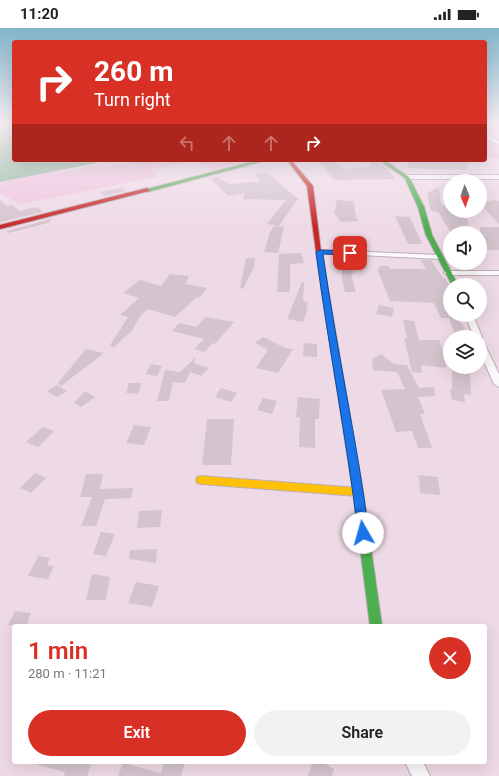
<!DOCTYPE html>
<html lang="en">
<head>
<meta charset="utf-8">
<style>
  :root { --surface:#fff; --page:#f2f2f2; --text:#222; --muted:#767676; --accent:#d93025 }
  body { margin:0; font-family:Roboto,sans-serif; background:var(--page); color:var(--text); height:100vh; display:flex; flex-direction:column; font-size:15px; white-space:nowrap }
  * { box-sizing:border-box; margin:0 }
  p { font-size:13px; color:var(--muted) }
  .icon { flex:none; width:22px; height:22px; fill:none; stroke:currentColor; stroke-width:2; stroke-linecap:round; stroke-linejoin:round }
  .map { position:relative; flex:1; overflow:hidden }
  .drawer { position:absolute; left:12px; top:596px; width:475px; height:140px; display:flex; flex-direction:column; background:var(--surface); border-radius:4px; box-shadow:0 4px 16px #0002 }
  .drawer>* { flex:none }
  .top-card { position:absolute; left:12px; top:12px; width:475px; height:122px; border-radius:4px; box-shadow:0 4px 16px #0002; background:#d93025; color:#fff; overflow:hidden }
  .needle { width:26px; rotate:178deg }
  .tools { position:absolute; left:443px; top:146px; display:grid; gap:8px }
  .tools a { display:grid; place-items:center; width:44px; height:44px; border-radius:50%; background:var(--surface); box-shadow:0 4px 16px #0002; font-size:20px }
  .pin { position:absolute; display:grid; place-items:center; width:34px; height:34px; color:#fff; margin:-17px; border-radius:8px; box-shadow:0 2px 6px #0006 }
  .me { position:absolute; width:44px; margin:-22px; rotate:353deg; stroke-linejoin:round; filter:drop-shadow(0 0 3px #0008) }
  .turn { display:flex; align-items:center; gap:14px; height:84px; padding:0 16px; font-size:18px }
  .turn .icon { width:52px; height:52px; stroke-width:2.5 }
  .turn b { display:block; font-size:28px; line-height:34px }
  .lanes { display:flex; align-items:center; height:38px; padding:0 16px; background:#0003; justify-content:center; gap:20px; direction:ltr }
  .lanes .off { opacity:.35 }
  .round { display:grid; place-items:center; flex:none; width:42px; height:42px; border-radius:21px; background:var(--page) }
  .overview { display:flex; align-items:center; justify-content:space-between; height:68px; padding:0 16px }
  h1 { font-size:24px; font-weight:600; line-height:30px; color:var(--accent) }
  .cta { display:flex; gap:8px; margin-top:auto; padding:8px 16px }
  .cta a { flex:1; height:46px; border-radius:24px; background:var(--accent); color:#fff; font-size:16px; font-weight:600; line-height:46px; text-align:center }
  .cta a+a { background:var(--page); color:var(--text) }
  .status { display:flex; justify-content:space-between; align-items:center; height:28px; padding:0 20px; background:var(--surface); direction:ltr }
  .status svg { height:11px; fill:currentColor }
  .map>svg:first-child { display:block }
  .green { fill:#f0c4df }
  .water { fill:#8ab69a }
  .building { fill:#d4c4cd }
  .lines { fill:none; stroke-linecap:round; stroke-linejoin:round }
  .street-casing { stroke:#bdadb7; stroke-width:2 }
  .fast-casing { stroke:#bdadb7; stroke-width:2 }
  .slow-casing { stroke:#bdadb7; stroke-width:2 }
  .jam-casing { stroke:#bdadb7; stroke-width:2 }
  .path { stroke:#d7d2d5; stroke-width:1; stroke-dasharray:1.5 1.5; stroke-linecap:butt }
  .street { fill:#fcf9fb; fill-rule:evenodd }
  .fast { fill:#4caf50; fill-rule:evenodd }
  .slow { fill:#ffc107; fill-rule:evenodd }
  .jam { fill:#c62828; fill-rule:evenodd }
  .route { fill:#1a73e8; stroke:#114b97 }
</style>
</head>
<body>
<div class="status"><b>11:20</b><svg viewBox="0 0 49 12"><path d="M0 12V9h3v3zM5 12V6h3v6zM10 12V3h3v9zM15 12V0h3v12zM26 1h20v11H26zM47 4h2v5h-2z"/></svg></div>
<div class="map">
<svg width="499" height="748" viewBox="0 0 499 748">
  <rect width="100%" height="100%" fill="#eedae6"/>
  <g class="green">
    <path d="M485,96H499V131L485,129Z"/>
    <path d="M141,132H232L235,136L214,141L194,132L151,141L157,149L20,176L0,165L1,154L43,145L78,143L83,140L93,138L98,140L113,138Z"/>
  </g>
  <path class="water" d="M0,96H14V132H103L91,136L0,154Z"/>
  <g class="building">
    <path d="M317,132H334L336,136H339L343,141L370,139L371,132H376L388,141L395,151L334,152Z"/>
    <path d="M408,132H460L469,133L466,142H457L407,140Z"/>
    <path d="M266,144L299,172H297L279,198L267,196L286,172L243,171L245,165L228,168L210,150L216,149L230,156L261,153L254,146Z"/>
    <path d="M439,159L441,177L449,178V183H466L470,205H451L438,184L431,183L427,165Z"/>
    <path d="M122,160L126,163L104,168L99,164Z"/>
    <path d="M0,172L7,178L12,177L20,183L37,179L43,184L0,194Z"/>
    <path d="M337,172L354,173L355,185L358,193L341,194L334,185Z"/>
    <path d="M494,172L499,173V196L480,176Z"/>
    <path d="M395,188L410,189L422,216H408Z"/>
    <path d="M51,191L52,192L49,193L50,194L37,198L8,205L6,203L0,205Z"/>
    <path d="M274,198L284,199L278,225L264,224L270,204Z"/>
    <rect x="480" y="199" width="19" height="23"/>
    <path d="M301,225L304,235L290,236V264H277L279,226Z"/>
    <path d="M342,228H346L348,236H353V246H351L356,264H345L342,252Z"/>
    <path d="M246,230H255L254,239L243,261L240,260Z"/>
    <path d="M420,232H431L443,250H445L450,258V287H457L469,309H456L449,290H441L434,275L390,273L377,241H380L379,238H389L390,241H426Z"/>
    <path d="M170,246L189,248L185,256L207,260L199,270L197,269L175,289L148,281L141,287L130,306H128L113,320L110,317L128,289L120,287L139,270L123,265L140,252L161,258Z"/>
    <path d="M302,254H304L303,273L308,274L306,281H308L303,294L287,291Z"/>
    <path d="M379,277L394,280L392,289L376,286Z"/>
    <path d="M205,289L234,294L215,316L213,315L204,324L194,321L204,311L172,303L179,295L197,299Z"/>
    <path d="M403,292L414,293L419,312H439L444,327L446,340L421,337L422,345L412,344L404,310H407Z"/>
    <path d="M263,309L285,320L293,321L278,345L256,340L268,322L255,315Z"/>
    <path d="M304,315L317,316V329L303,328Z"/>
    <path d="M86,321L104,325L61,358L58,355Z"/>
    <path d="M381,326L394,336L407,337L419,360L434,359L435,368L418,369L425,386H420L432,420H418L412,403L396,404L381,362L405,361L397,344L373,342L372,331Z"/>
    <path d="M196,329L194,335L209,340L201,348L190,344L185,355L173,354L169,373H157L165,342L180,344Z"/>
    <path d="M151,336L162,338L157,348L146,346Z"/>
    <path d="M452,339L470,341L471,367L464,366L465,374L452,372L450,362H452Z"/>
    <path d="M129,355H142L138,366L126,365Z"/>
    <path d="M57,357L67,363L57,369L47,363Z"/>
    <path d="M221,360L237,365L231,374L215,369Z"/>
    <path d="M85,363L95,369L81,379L74,375Z"/>
    <path d="M298,369L320,371L319,391H315V420L299,419L300,390L296,389Z"/>
    <path d="M263,370L277,373L272,386L257,382Z"/>
    <path d="M207,391H234L231,437H202Z"/>
    <path d="M134,397L151,399L144,417L126,415Z"/>
    <path d="M43,399L54,403L38,419L26,414Z"/>
    <path d="M35,445L46,450L31,465L20,460Z"/>
    <path d="M86,446H103L100,461L133,460L131,470L105,471L96,498H81L92,469H80Z"/>
    <path d="M419,447L438,449L440,467L420,465Z"/>
    <path d="M162,482L160,499L137,500L139,483Z"/>
    <path d="M101,504L115,506L106,528L93,526Z"/>
    <path d="M157,521L156,535L129,531L130,522Z"/>
    <path d="M38,528L50,530L47,537L54,538L48,551L28,548Z"/>
    <path d="M92,546L110,549L106,572H86Z"/>
    <path d="M136,554L159,558L152,579L128,575Z"/>
    <path d="M15,583L31,585L26,598L8,597Z"/>
    <path d="M38,734H79L91,737L87,748H64L65,744L38,737Z"/>
    <path d="M164,734H185L181,748H118L123,735L161,745Z"/>
    <path d="M313,734H322L334,741L332,748H308Z"/>
  </g>
  <g class="lines">
    <defs>
      <g id="street">
        <path d="M485,103L494,111L499,113V116L490,113L485,107Z"/>
        <path d="M499,147V151H407L404,149L407,147Z"/>
        <path d="M320,222L440,227L444,229L440,231L318,225L316,224Z"/>
        <path d="M445,243H499V247H448L444,245Z"/>
        <path d="M465,287H473L482,309L481,311L480,309H474Z"/>
        <path d="M480,312L484,315L499,346V359L494,356L480,325Z"/>
        <path d="M405,734H423L430,748H412Z"/>
      </g>
      <g id="fast">
        <path d="M259,132H267L147,164L144,162Z"/>
        <path d="M379,132H384L409,149L424,179L432,207L458,257H452L426,207L418,179L405,150Z"/>
        <path d="M320,229L323,231L363,464L382,598H370L353,464L317,231Z"/>
      </g>
      <path id="slow" d="M201,448L358,460L362,461L363,464L362,467L358,468L201,456L197,455L196,452L197,449Z"/>
      <g id="jam">
        <path d="M287,132H291L313,158L322,232L317,231L307,158Z"/>
        <path d="M147,160L150,162L149,163L0,201V197Z"/>
      </g>
    </defs>
    <use href="#street" class="street-casing"/>
    <use href="#fast" class="fast-casing"/>
    <use href="#slow" class="slow-casing"/>
    <use href="#jam" class="jam-casing"/>
    <path class="path" d="M0,161L41,149L128,139L154,132"/>
    <use href="#street" class="street"/>
    <use href="#fast" class="fast"/>
    <use href="#slow" class="slow"/>
    <use href="#jam" class="jam"/>
  </g>
  <linearGradient id="sky" x2="0" y2="1"><stop stop-color="#82b5c9"/><stop offset="0.48" stop-color="#f7eef4"/><stop offset="1" stop-color="#f7eef4" stop-opacity="0"/></linearGradient>
  <rect width="499" height="200" fill="url(#sky)"/>
  <path class="route" d="M320,222L350,223L353,225L350,227L323,226C336,320 357,412 369,505L367,508L363,510L359,508L358,505C347,411 328,318 316,224Z"/>
</svg>
<div class="tools">
<a><svg class="needle" viewBox="-14 -14 28 28"><path d="M0-13l5 13h-10z" fill="#e53935"/><path d="M0 13l5-13h-10z" fill="#767676"/></svg></a>
<a><svg class="icon" aria-label="sound" viewBox="0 0 24 24"><path d="M4 9h4l5-4v14l-5-4H4zM17 9q2 3 0 6"/></svg></a>
<a><svg class="icon" aria-label="search" viewBox="0 0 24 24"><circle cx="10" cy="10" r="6"/><path d="M15 15l6 6"/></svg></a>
<a><svg class="icon" aria-label="layers" viewBox="0 0 24 24"><path d="M12 4l9 5-9 5-9-5zM3 14l9 5 9-5"/></svg></a>
</div>
<div class="pin" style="left:350px;top:225px;background:#d93025"><svg class="icon" aria-label="arrive" viewBox="0 0 24 24"><path d="M6 21V4h12l-3 4 3 4H6"/></svg></div>
<svg class="me" style="left:363px;top:505px" viewBox="-20 -20 40 40"><circle r="19" fill="#fff"/><path d="M0-13L10 11 0 6-10 11z" fill="#1a73e8"/></svg>
<div class="top-card">
<div class="turn"><svg class="icon" aria-label="right" viewBox="0 0 24 24"><path d="M7 20v-9h11M14 6l5 5-5 5"/></svg><div><b>260 m</b>Turn right</div></div>
<div class="lanes"><svg class="icon off" aria-label="left" viewBox="0 0 24 24"><path d="M17 20v-9H6M10 6l-5 5 5 5"/></svg><svg class="icon off" aria-label="ahead" viewBox="0 0 24 24"><path d="M12 20V5M6 11l6-6 6 6"/></svg><svg class="icon off" aria-label="ahead" viewBox="0 0 24 24"><path d="M12 20V5M6 11l6-6 6 6"/></svg><svg class="icon" aria-label="right" viewBox="0 0 24 24"><path d="M7 20v-9h11M14 6l5 5-5 5"/></svg></div>
</div>
<section class="drawer">
<div class="overview"><div><h1>1 min</h1><p>280 m · 11:21</p></div><a class="round" style="background:#d93025;color:#fff"><svg class="icon" aria-label="close" viewBox="0 0 24 24"><path d="M6 6l12 12M18 6L6 18"/></svg></a></div>
<div class="cta"><a>Exit</a><a>Share</a></div>
</section>
</div>
</body>
</html>
